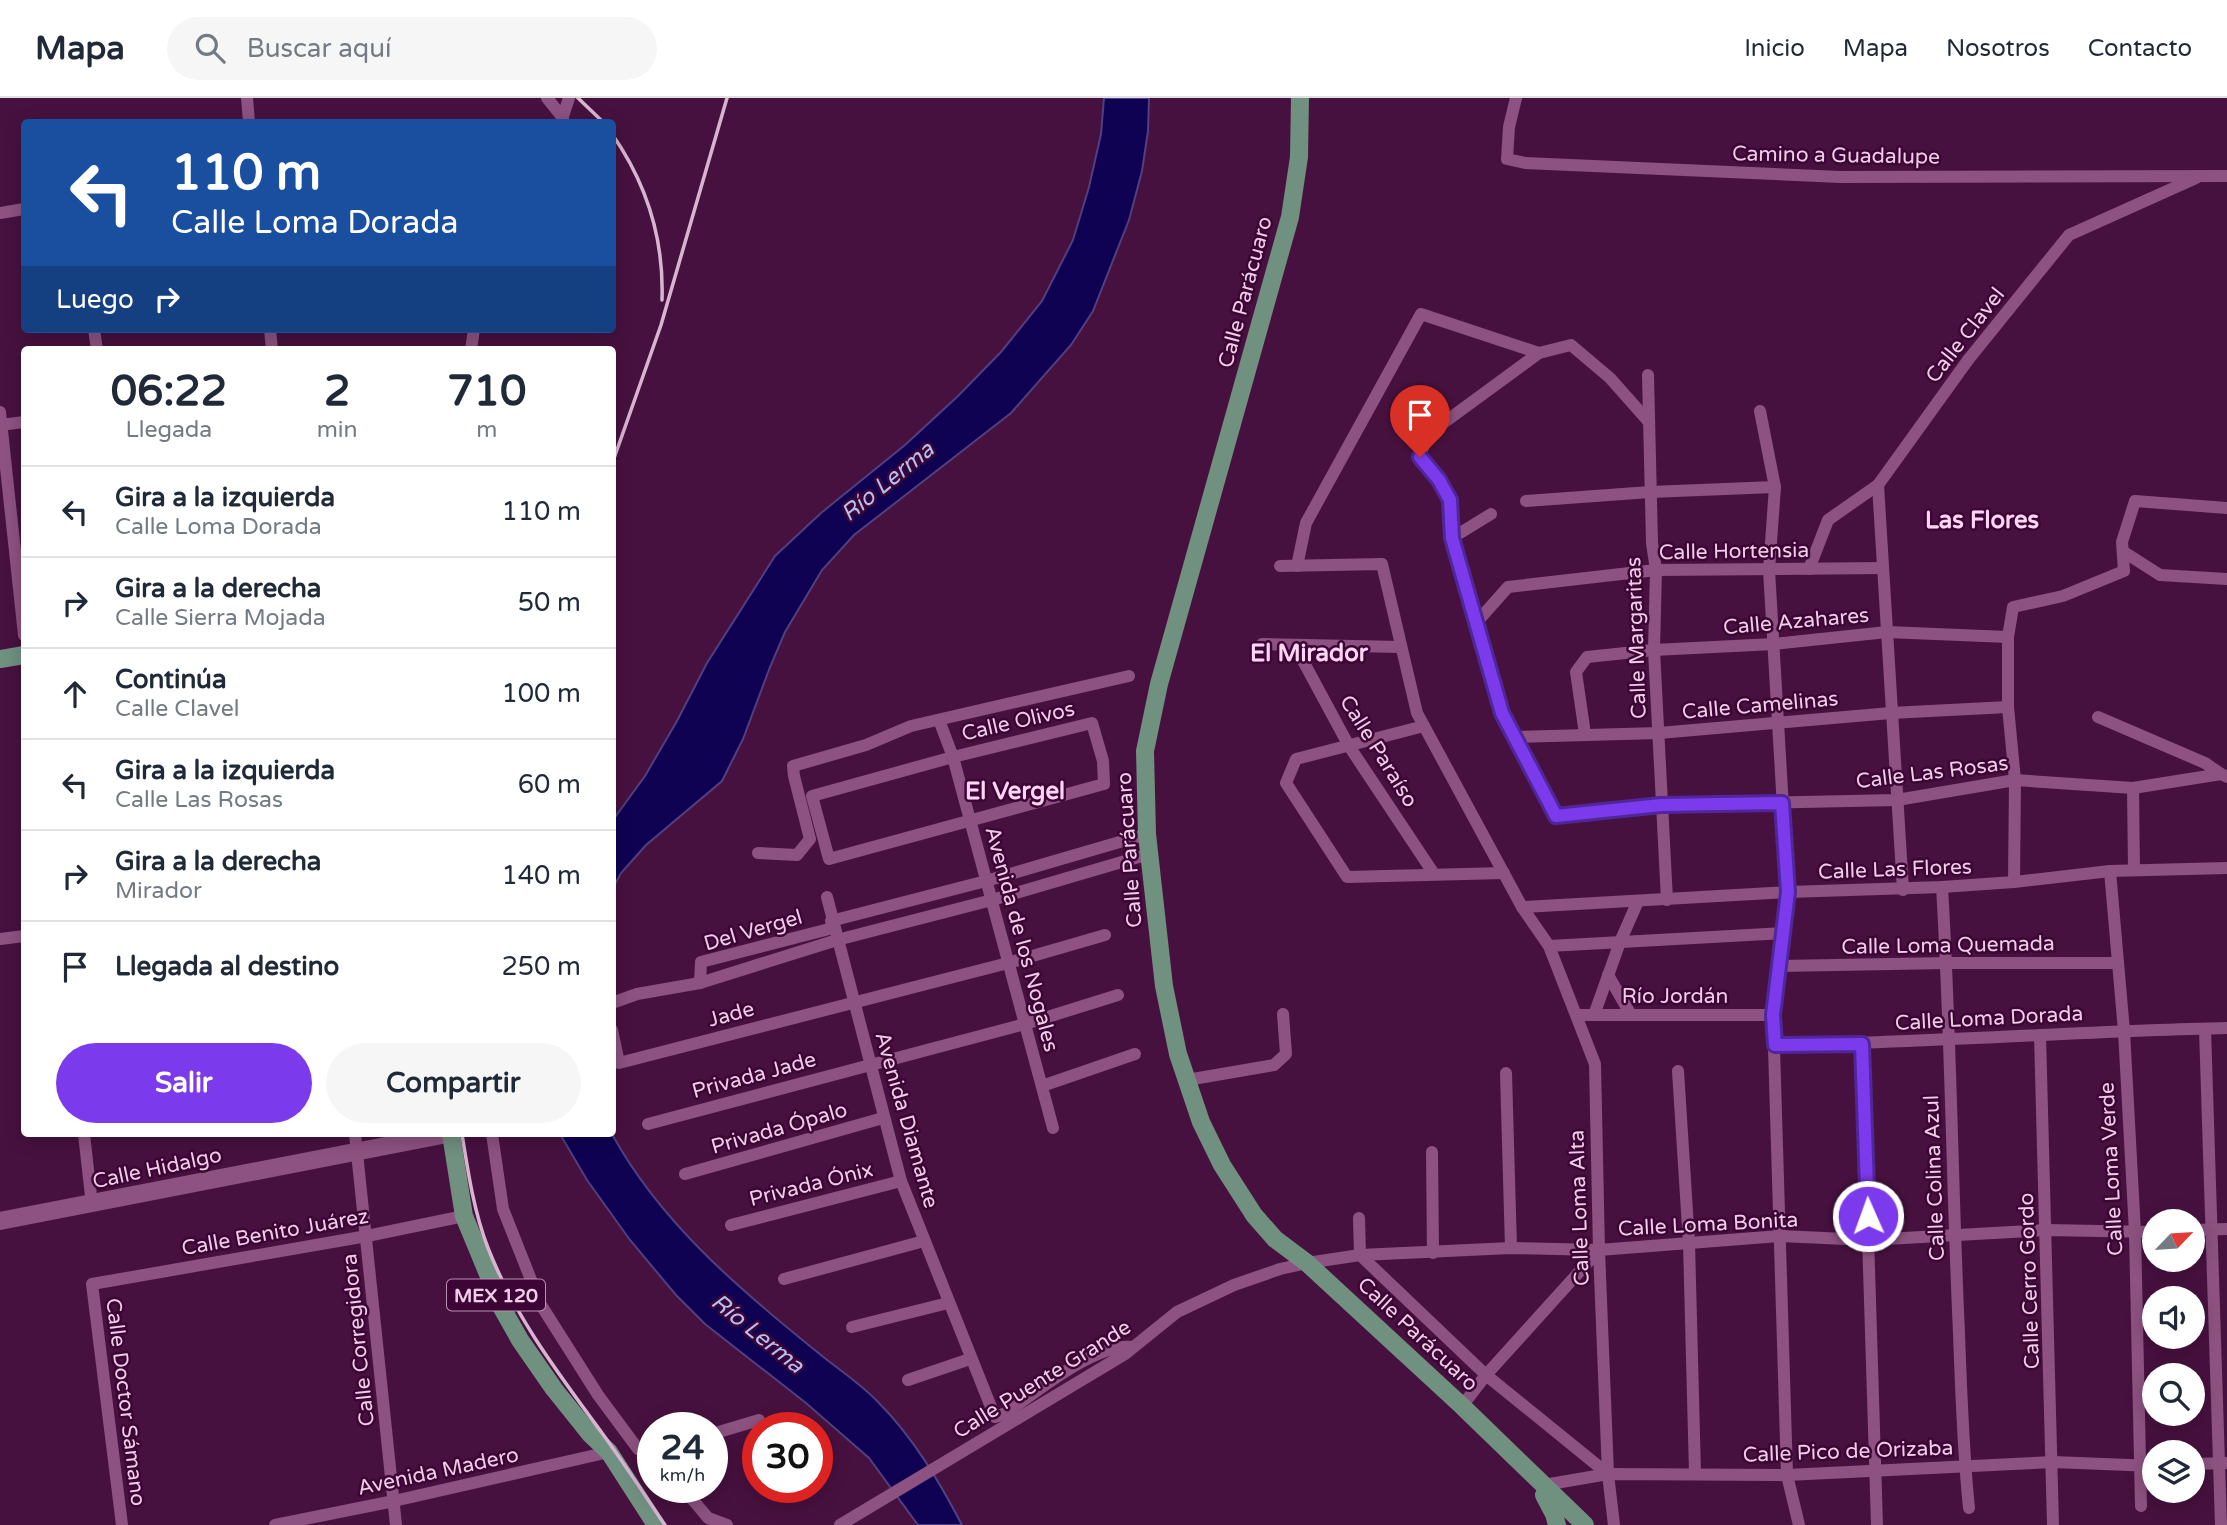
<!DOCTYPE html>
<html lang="es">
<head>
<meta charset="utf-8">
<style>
  :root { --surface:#fff; --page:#f6f6f7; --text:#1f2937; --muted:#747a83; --line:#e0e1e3; --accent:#7c3aed }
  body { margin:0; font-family:"Varela Round",sans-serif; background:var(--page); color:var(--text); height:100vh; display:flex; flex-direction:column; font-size:26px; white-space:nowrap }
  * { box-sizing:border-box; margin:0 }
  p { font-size:23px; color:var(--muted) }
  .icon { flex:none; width:38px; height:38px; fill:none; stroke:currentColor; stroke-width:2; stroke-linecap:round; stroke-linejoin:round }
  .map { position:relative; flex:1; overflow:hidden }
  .panel { position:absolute; left:21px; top:248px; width:595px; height:791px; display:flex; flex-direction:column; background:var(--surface); border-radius:7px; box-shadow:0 4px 18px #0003 }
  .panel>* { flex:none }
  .banner { position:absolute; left:21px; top:21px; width:595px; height:214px; border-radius:7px; box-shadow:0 4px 18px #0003; background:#1a4fa0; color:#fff; overflow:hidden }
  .needle { width:46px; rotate:65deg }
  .controls { position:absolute; left:2142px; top:1111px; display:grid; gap:14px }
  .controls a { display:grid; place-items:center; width:63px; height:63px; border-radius:50%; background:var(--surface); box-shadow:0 4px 18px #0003; font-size:35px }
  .speed { position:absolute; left:637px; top:1314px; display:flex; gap:14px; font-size:35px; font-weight:700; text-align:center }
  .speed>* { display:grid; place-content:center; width:91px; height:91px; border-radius:50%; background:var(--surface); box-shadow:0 4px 18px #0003; line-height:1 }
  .speed small { font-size:18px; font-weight:400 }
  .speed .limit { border:10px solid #d22; background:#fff; color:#111 }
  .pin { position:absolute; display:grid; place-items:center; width:60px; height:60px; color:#fff; margin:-72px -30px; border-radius:50% 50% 50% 0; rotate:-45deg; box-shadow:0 0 7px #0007 }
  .pin .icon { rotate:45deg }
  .me { position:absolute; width:77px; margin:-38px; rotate:358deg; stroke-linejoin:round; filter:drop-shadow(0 0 5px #0008) }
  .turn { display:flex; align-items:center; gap:24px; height:147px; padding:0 35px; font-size:32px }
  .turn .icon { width:91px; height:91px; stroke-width:2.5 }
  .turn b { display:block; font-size:49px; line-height:60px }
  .then { display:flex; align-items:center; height:66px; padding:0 35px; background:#0003; gap:14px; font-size:26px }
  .eta { display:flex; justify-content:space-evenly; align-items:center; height:119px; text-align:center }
  .eta b { font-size:42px; font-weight:700; line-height:49px }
  .primary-button { display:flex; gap:14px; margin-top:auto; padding:14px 35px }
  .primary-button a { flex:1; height:80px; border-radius:42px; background:var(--accent); color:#fff; font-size:28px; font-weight:700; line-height:80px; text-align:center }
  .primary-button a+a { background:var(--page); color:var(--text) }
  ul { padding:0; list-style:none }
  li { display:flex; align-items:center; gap:21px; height:91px; padding:0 35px; border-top:2px solid var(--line) }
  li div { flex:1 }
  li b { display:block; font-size:26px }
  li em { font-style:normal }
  header { display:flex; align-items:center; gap:42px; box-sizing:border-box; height:98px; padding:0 35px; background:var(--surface); border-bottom:2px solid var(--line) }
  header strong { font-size:33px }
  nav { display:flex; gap:38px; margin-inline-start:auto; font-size:24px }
  .search { width:490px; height:63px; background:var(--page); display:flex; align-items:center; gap:18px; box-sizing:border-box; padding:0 24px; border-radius:38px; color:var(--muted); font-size:26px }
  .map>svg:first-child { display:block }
  .water { fill:#0f0252; stroke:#523f7f; stroke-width:2 }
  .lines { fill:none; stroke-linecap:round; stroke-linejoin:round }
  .street { stroke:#8d5281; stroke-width:12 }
  .secondary { stroke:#8d5281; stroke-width:18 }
  .primary { stroke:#709080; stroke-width:18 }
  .rail { stroke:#d9b4d1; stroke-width:3.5 }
  .route-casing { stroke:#51269a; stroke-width:18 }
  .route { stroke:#7c3aed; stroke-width:12 }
  .labels { text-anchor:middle; stroke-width:5; stroke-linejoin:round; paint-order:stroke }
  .shield { fill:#3c0535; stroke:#b991b2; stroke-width:2 }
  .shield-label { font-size:19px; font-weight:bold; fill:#efcde7 }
  .street-label { font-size:21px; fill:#efcde7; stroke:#3c0535 }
  .water-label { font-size:23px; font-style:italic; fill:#b4c0f5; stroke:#3c0535 }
  .quarter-label { font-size:24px; font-weight:bold; fill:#fed5f4; stroke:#3c0535 }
</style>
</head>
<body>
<header>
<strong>Mapa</strong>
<div class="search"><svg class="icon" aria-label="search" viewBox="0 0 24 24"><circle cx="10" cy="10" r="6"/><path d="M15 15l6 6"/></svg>Buscar aquí</div>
<nav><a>Inicio</a><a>Mapa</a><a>Nosotros</a><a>Contacto</a></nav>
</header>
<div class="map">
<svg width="2227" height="1427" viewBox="0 0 2227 1427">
  <rect width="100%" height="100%" fill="#47113f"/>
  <g class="water">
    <path d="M1104,0H1149L1148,33L1142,73L1129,122L1093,213L1071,247L1011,315L854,437L822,472L785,534L770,569L743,641L722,683L646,747L621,775L613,790V722L645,678L677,623L707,565L775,458L821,415L905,347L958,298L1001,254L1042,203L1073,142L1089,89L1101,36Z"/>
    <path d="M560,1036H612C660,1124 739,1191 816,1253C836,1270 859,1284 878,1304C913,1339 939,1383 962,1427H918L869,1360L806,1305L705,1226L676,1197L630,1142L587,1082Z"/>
  </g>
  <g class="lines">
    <g class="street">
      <path d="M247,0L249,24"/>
      <path d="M547,0L563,20"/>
      <path d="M1516,0L1509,29L1507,61L1525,65L1840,79L2227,78"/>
      <path d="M561,24L569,0"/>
      <path d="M0,115L24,111"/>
      <path d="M94,231L97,252"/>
      <path d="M270,231L272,252"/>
      <path d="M471,252L474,231"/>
      <path d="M1648,277L1652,445L1656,472L1654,552L1667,802"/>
      <path d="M1760,313L1775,389L1769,472L1788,794L1773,917L1787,1377L1799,1427"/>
      <path d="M0,314L24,537"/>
      <path d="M1649,324L1610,280L1571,247L1539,255L1427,337L1420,359L1439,382L1450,402L1452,440L1502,615L1556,718L1661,707L1897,702L2015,682L2133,690L2221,676L2227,679"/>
      <path d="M0,327L24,324"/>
      <path d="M1878,387L1903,792"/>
      <path d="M1526,403L1650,394L1775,389"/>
      <path d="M1452,440L1491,416"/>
      <path d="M2124,454L2160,477L2227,481"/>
      <path d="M1280,468L1382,466L1417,615L1522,809L1549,848L1595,966L1599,1152L1608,1376L1614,1427"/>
      <path d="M1297,468L1306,425L1421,216L1539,255"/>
      <path d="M1809,471L1828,422L1878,387L1968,262L2069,137L2196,80"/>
      <path d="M1476,525L1508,489L1656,472L1883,470"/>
      <path d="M1262,546L1401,549"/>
      <path d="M1295,548L1349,648L1434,776"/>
      <path d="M2098,619L2205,665L2221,676"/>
      <path d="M939,622L953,659L1053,1030"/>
      <path d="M1092,625L1103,663L1104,686L829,761L812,698L953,659Z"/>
      <path d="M1424,628L1296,661L1286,685L1347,779L1504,775"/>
      <path d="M1585,636L1576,574L1587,559L1654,552L1774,546L1887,534L2008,539"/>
      <path d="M1514,639L1659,635L1891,615L2008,609"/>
      <path d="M2133,690L2134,772"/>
      <path d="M758,755L797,757L810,741L794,678L793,668L866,647L911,628L1129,578"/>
      <path d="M2110,773L2124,933L2135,1134L2141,1408"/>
      <path d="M2014,784L2015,682L2008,609V539L2013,509L2063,498L2124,473L2122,444L2135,403L2227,410"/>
      <path d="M1942,789C1951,938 1952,1086 1959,1235C1961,1293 1963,1352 1969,1410"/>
      <path d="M827,799L901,1083L995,1319L1006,1315C1035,1295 1096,1244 1133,1249"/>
      <path d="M1522,809L1788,794L1942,789L2014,784L2110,773L2227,770"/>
      <path d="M831,823L986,783L1147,736"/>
      <path d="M0,841L24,838"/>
      <path d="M1549,848L1783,835"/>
      <path d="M1779,868L1947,865H2118"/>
      <path d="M1608,877L1631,917"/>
      <path d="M700,885L701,864L833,830"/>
      <path d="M612,905L637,896L700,885L837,842L992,802L1149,756"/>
      <path d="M1577,917H1773"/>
      <path d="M1594,917L1620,844L1638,803"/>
      <path d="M2205,931L2221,1427"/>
      <path d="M612,932L619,965L1008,865L1105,837"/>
      <path d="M2040,937L2053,1427"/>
      <path d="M1862,946L1877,1427"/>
      <path d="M1775,947C1926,945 2076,933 2227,930"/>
      <path d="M1678,973L1689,1145L1695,1375"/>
      <path d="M1506,975L1511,1150"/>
      <path d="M1187,982L1274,967L1286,956L1283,916"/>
      <path d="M1042,988L1135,956"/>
      <path d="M648,1026L1025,926L1118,897"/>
      <path d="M84,1036L92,1107"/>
      <path d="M355,1036L396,1427"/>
      <path d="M492,1036L503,1111L541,1207L598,1297L638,1351L653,1358"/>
      <path d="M1432,1054L1433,1155"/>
      <path d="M685,1076L883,1020"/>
      <path d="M1359,1120L1360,1157L1486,1277L1608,1376"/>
      <path d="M731,1127L901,1083"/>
      <path d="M2193,1132L2227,1131"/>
      <path d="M784,1181L924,1143"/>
      <path d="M852,1229L948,1205"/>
      <path d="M908,1282L970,1261"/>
      <path d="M1462,1308L1486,1277L1599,1152"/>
      <path d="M712,1336L759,1322"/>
      <path d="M2193,1366L2227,1365"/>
      <path d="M1544,1387L1608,1376L1787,1377L2053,1364L2154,1368"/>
      <path d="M683,1390L708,1420L727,1427"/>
      <path d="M122,1427L92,1186L367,1138L464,1118"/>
      <path d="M275,1427L394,1403L609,1354"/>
      <path d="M840,1427L1125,1256L1177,1214L1234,1187L1280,1171L1307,1165L1360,1157L1511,1150L1599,1152L1780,1138L1868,1142L2047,1132L2154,1134"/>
    </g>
    <path class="secondary" d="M0,1123L447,1036"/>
    <g class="primary">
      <path d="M1300,0L1299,59L1290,119L1159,586L1145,653L1147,736L1164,888L1178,956L1201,1024L1222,1067L1254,1117L1275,1141L1307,1165L1462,1308L1585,1427"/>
      <path d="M0,561L24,557"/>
      <path d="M451,1036L464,1118L502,1210L520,1242L554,1291L590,1336L609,1354L656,1427"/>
      <path d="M1544,1397L1554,1416L1557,1427"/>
    </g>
    <g class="rail">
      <path d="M578,0L603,24"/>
      <path d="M612,36C647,86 664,142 662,202"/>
      <path d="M612,366L661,227L727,0"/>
      <path d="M462,1036C468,1074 474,1114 488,1150C515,1219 558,1275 602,1335C624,1365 644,1396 665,1427"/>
    </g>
  </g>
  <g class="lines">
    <defs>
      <path id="route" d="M1420,359L1439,382L1450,402L1452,440L1502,615L1556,718L1661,707L1782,705L1788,794L1773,917L1775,947L1862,946L1868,1118"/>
    </defs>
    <use href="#route" class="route-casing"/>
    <use href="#route" class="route"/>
  </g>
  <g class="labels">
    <rect class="shield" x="447" y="1181.5" width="98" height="31" rx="5"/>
    <g class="shield-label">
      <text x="496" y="1204">MEX 120</text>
    </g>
    <g class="street-label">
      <text transform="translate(1836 57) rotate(1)" y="7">Camino a Guadalupe</text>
      <text transform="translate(1245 194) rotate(-75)" y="7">Calle Parácuaro</text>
      <text transform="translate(1965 237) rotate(-52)" y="7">Calle Clavel</text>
      <text transform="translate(1734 453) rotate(-1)" y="7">Calle Hortensia</text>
      <text transform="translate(1796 523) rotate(-5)" y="7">Calle Azahares</text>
      <text transform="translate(1636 540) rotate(-92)" y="7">Calle Margaritas</text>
      <text transform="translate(1760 607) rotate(-5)" y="7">Calle Camelinas</text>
      <text transform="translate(1018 623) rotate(-13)" y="7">Calle Olivos</text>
      <text transform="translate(1379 653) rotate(58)" y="7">Calle Paraíso</text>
      <text transform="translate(1932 674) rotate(-7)" y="7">Calle Las Rosas</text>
      <text transform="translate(1129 752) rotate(-94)" y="7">Calle Parácuaro</text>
      <text transform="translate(1895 771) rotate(-2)" y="7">Calle Las Flores</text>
      <text transform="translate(753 832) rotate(-16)" y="7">Del Vergel</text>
      <text transform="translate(1022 841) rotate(75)" y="7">Avenida de los Nogales</text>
      <text transform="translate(1948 847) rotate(-1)" y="7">Calle Loma Quemada</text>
      <text x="1675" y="905">Río Jordán</text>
      <text transform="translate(731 916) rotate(-15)" y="7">Jade</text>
      <text transform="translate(1989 920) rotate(-3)" y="7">Calle Loma Dorada</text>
      <text transform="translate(754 977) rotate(-15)" y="7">Privada Jade</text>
      <text transform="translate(907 1022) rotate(74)" y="7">Avenida Diamante</text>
      <text transform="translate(779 1030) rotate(-16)" y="7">Privada Ópalo</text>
      <text transform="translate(157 1070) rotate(-12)" y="7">Calle Hidalgo</text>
      <text transform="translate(2111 1071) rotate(-93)" y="7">Calle Loma Verde</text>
      <text transform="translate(1934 1080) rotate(-92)" y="7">Calle Colina Azul</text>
      <text transform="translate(811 1086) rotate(-14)" y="7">Privada Ónix</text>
      <text transform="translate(1579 1110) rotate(-92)" y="7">Calle Loma Alta</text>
      <text transform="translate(1708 1126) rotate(-3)" y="7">Calle Loma Bonita</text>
      <text transform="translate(275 1134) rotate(-10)" y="7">Calle Benito Juárez</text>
      <text transform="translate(2029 1183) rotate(-92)" y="7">Calle Cerro Gordo</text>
      <text transform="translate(1418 1236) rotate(43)" y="7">Calle Parácuaro</text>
      <text transform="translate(358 1242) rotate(-96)" y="7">Calle Corregidora</text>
      <text transform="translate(1042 1281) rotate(-32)" y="7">Calle Puente Grande</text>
      <text transform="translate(126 1304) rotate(83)" y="7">Calle Doctor Sámano</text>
      <text transform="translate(1848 1353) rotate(-2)" y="7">Calle Pico de Orizaba</text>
      <text transform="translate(438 1373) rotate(-12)" y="7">Avenida Madero</text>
    </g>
    <g class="water-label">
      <text transform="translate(887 383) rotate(-39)" y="8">Río Lerma</text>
      <text transform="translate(758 1235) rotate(39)" y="8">Río Lerma</text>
    </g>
    <g class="quarter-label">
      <text x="1982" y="430">Las Flores</text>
      <text x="1309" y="563">El Mirador</text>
      <text x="1015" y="701">El Vergel</text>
    </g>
  </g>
</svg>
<div class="controls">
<a><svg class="needle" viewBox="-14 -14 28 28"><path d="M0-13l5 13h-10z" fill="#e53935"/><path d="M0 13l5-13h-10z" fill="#747a83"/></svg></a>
<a><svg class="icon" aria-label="sound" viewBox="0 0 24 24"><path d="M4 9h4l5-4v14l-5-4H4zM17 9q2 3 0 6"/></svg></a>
<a><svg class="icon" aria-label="search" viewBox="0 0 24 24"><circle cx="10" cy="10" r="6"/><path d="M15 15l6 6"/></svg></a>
<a><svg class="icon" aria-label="layers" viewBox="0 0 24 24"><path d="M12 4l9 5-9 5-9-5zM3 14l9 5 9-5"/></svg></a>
</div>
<div class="speed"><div>24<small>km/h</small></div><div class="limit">30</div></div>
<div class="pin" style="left:1420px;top:359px;background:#d93025"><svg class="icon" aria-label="arrive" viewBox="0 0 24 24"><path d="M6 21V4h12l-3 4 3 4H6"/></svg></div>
<svg class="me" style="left:1868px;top:1118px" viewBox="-20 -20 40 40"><circle r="17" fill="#7c3aed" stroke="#fff" stroke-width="3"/><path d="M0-11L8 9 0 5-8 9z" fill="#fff"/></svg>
<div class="banner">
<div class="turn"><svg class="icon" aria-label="left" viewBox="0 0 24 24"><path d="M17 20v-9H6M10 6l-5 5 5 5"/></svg><div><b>110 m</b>Calle Loma Dorada</div></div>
<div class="then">Luego<svg class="icon" aria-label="right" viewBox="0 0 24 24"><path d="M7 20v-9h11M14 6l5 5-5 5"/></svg></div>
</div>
<section class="panel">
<div class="eta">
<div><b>06:22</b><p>Llegada</p></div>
<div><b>2</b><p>min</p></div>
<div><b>710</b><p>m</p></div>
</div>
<ul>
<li><svg class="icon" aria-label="left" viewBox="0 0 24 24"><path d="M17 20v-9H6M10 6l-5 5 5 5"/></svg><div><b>Gira a la izquierda</b><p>Calle Loma Dorada</p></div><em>110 m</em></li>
<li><svg class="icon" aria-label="right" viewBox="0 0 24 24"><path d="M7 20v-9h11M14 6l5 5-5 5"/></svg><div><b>Gira a la derecha</b><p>Calle Sierra Mojada</p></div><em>50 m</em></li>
<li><svg class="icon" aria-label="ahead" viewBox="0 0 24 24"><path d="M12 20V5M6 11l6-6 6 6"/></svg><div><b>Continúa</b><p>Calle Clavel</p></div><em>100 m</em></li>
<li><svg class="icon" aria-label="left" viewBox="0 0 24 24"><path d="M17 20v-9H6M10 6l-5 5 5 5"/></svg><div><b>Gira a la izquierda</b><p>Calle Las Rosas</p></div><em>60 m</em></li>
<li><svg class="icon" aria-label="right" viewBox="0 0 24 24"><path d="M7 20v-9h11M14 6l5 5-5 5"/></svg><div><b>Gira a la derecha</b><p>Mirador</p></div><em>140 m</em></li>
<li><svg class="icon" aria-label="arrive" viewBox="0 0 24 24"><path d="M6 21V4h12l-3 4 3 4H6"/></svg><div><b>Llegada al destino</b></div><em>250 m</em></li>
</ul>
<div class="primary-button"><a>Salir</a><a>Compartir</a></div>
</section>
</div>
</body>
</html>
